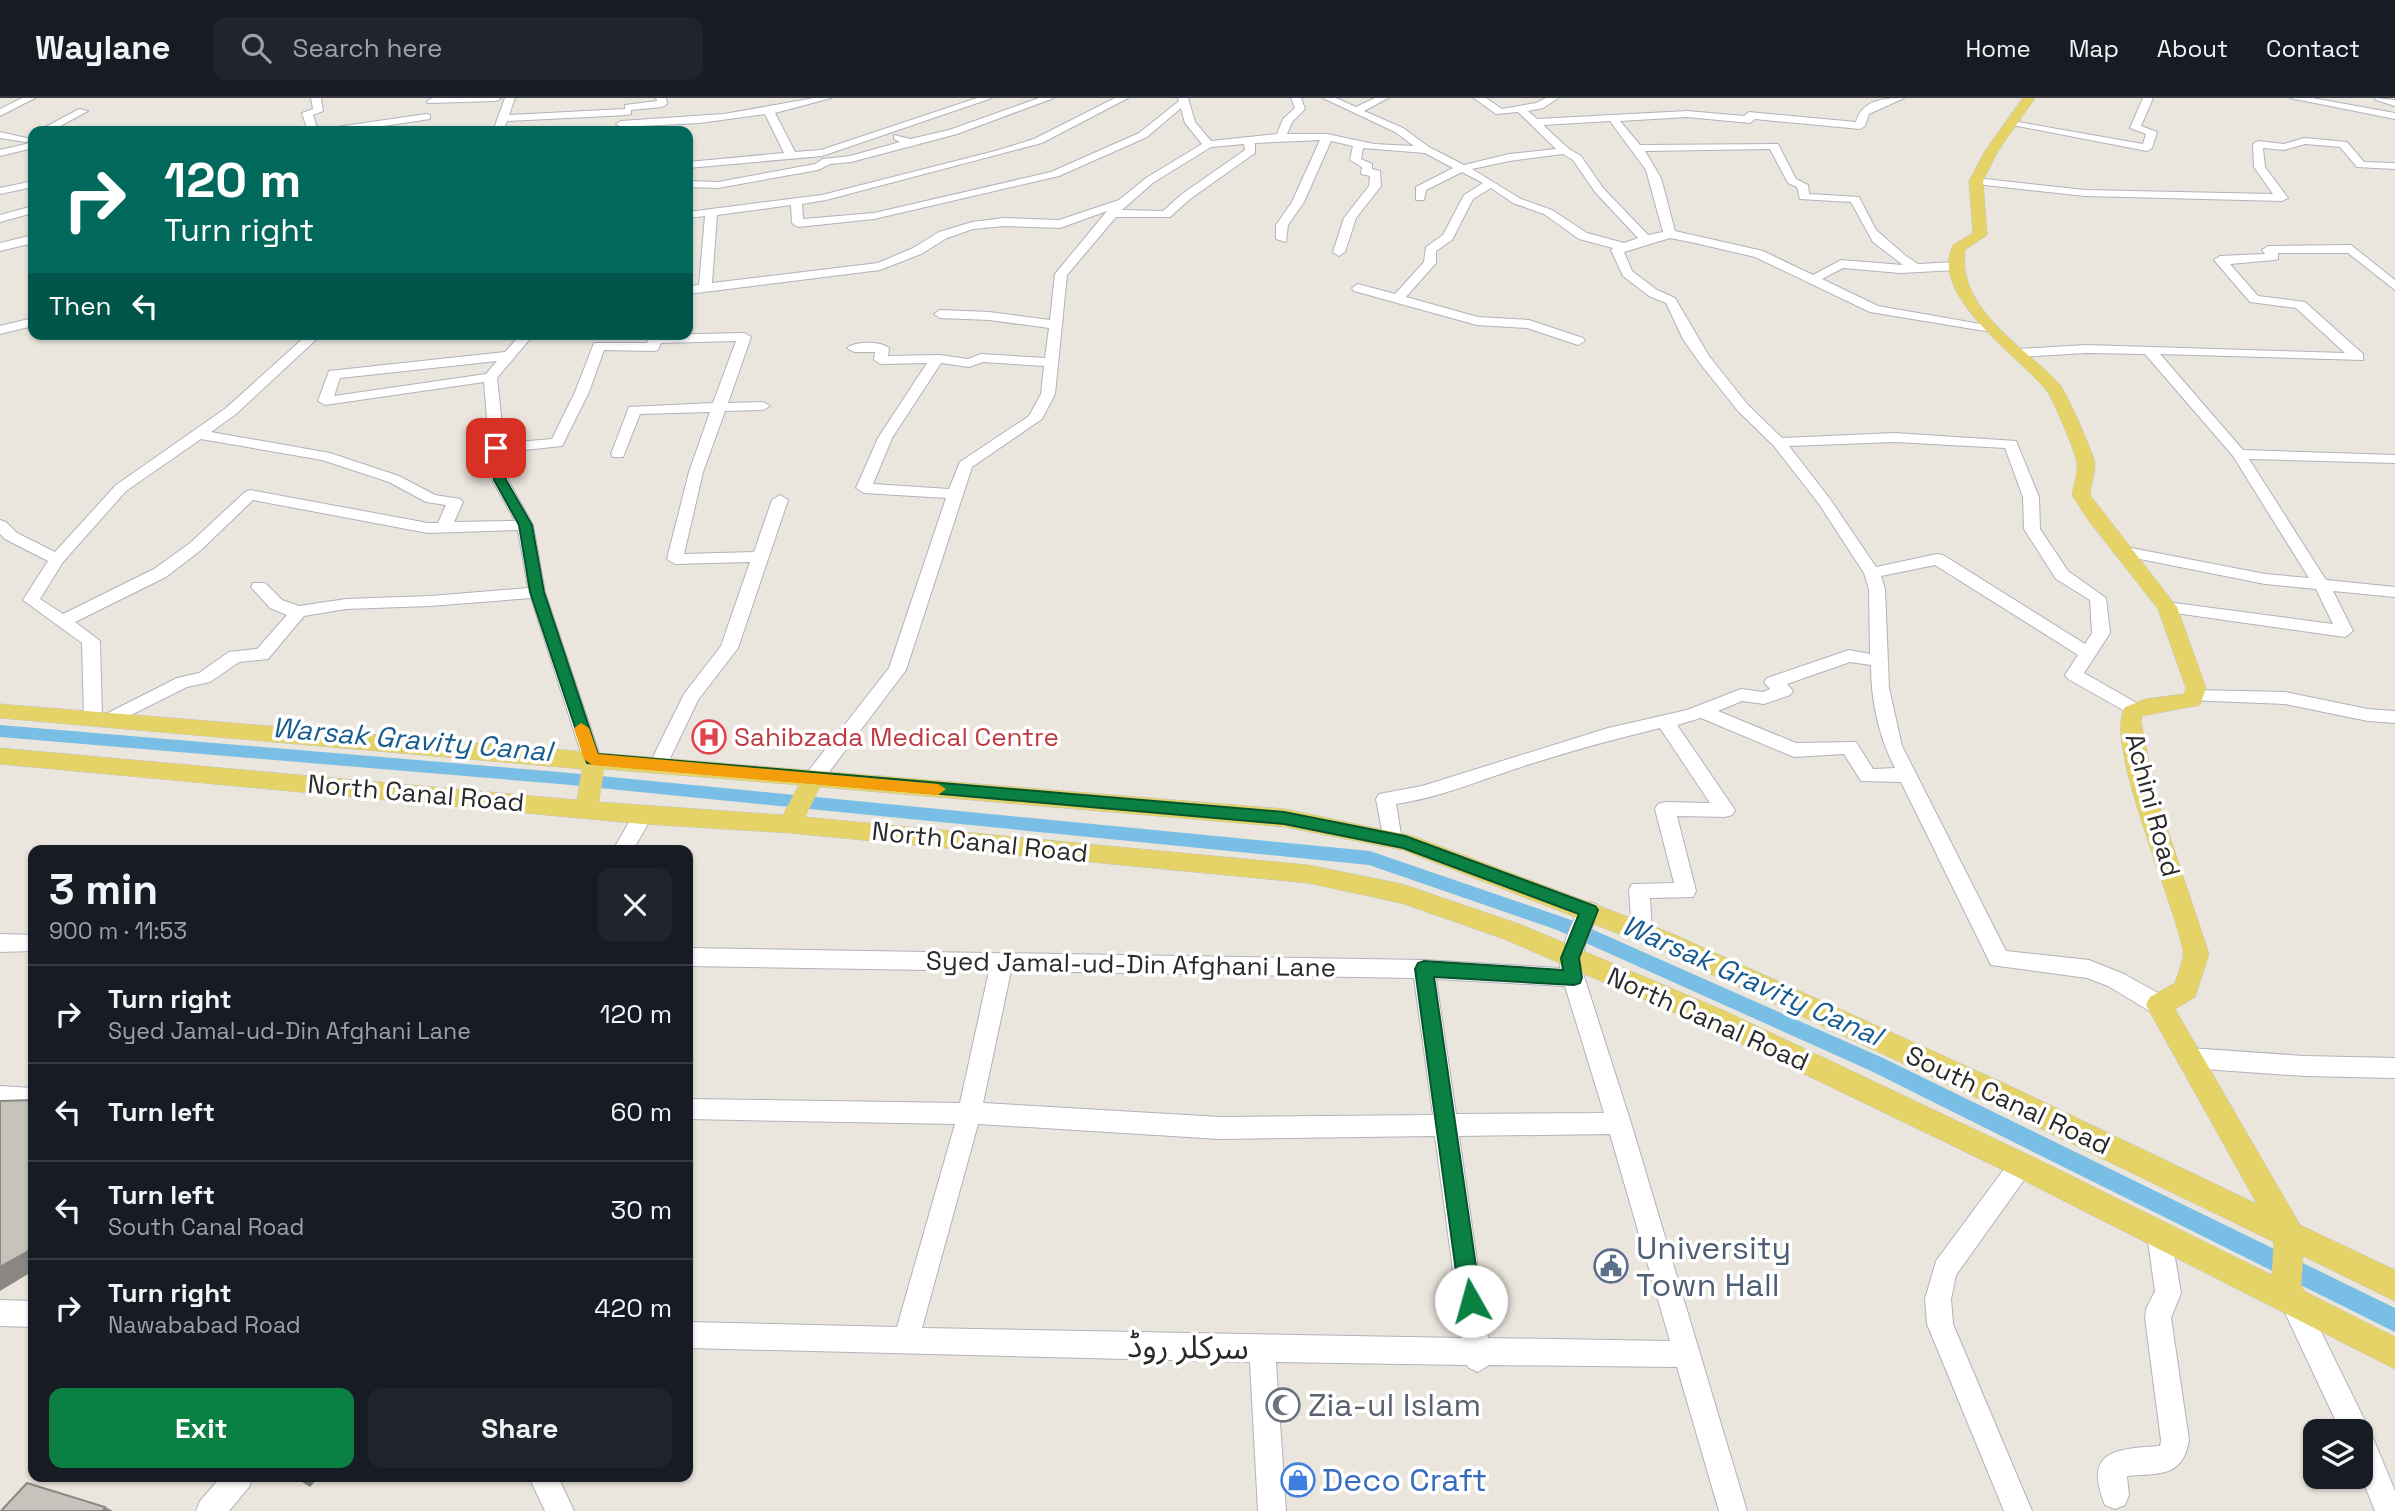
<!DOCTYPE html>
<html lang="en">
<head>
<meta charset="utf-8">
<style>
  :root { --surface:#171b24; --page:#20242c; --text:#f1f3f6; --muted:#9ea1a6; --line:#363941; --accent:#0b8043 }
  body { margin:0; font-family:"Space Grotesk","Noto Sans Arabic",sans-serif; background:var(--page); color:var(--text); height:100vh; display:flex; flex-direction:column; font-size:26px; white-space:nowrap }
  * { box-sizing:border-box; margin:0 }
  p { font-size:23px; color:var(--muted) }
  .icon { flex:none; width:38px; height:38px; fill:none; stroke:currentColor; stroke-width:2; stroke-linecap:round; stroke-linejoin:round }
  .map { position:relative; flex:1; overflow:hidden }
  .details { position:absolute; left:28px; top:747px; width:665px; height:637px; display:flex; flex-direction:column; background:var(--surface); border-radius:14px; box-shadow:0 2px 5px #0004 }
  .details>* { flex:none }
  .guide { position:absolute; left:28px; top:28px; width:665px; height:214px; border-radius:14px; box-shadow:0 2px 5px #0004; background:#00695c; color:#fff; overflow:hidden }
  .fabs { position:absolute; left:2303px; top:1321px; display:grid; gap:14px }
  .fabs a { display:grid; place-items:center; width:70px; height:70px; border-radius:14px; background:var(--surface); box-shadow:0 2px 5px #0004; font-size:35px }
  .pin { position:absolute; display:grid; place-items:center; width:60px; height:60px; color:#fff; margin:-30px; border-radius:14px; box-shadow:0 4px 10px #0006 }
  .me { position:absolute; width:77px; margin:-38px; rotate:353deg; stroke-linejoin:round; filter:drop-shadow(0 0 5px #0008) }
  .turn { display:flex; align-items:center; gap:24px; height:147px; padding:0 21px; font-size:32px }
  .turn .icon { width:91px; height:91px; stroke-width:2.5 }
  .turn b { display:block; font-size:49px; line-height:60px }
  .then { display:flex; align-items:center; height:66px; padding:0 21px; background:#0003; gap:14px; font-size:26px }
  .round { display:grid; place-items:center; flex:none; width:74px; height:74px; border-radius:14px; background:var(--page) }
  .summary { display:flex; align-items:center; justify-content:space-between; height:119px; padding:0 21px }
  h1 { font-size:42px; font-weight:700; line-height:52px }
  .primary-button { display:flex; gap:14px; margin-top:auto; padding:14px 21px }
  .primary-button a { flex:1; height:80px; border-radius:14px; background:var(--accent); color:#fff; font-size:28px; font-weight:700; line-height:80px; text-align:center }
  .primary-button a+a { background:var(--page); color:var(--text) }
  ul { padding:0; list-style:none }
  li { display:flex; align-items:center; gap:21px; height:98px; padding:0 21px; border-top:2px solid var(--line) }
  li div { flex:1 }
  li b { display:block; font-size:26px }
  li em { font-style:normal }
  header { display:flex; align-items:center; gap:42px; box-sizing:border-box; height:98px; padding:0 35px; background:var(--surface); border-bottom:2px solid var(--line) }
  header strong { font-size:33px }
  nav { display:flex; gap:38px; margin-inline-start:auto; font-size:24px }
  .search { width:490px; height:63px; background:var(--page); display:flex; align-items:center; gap:18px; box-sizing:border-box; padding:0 24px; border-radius:14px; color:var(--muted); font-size:26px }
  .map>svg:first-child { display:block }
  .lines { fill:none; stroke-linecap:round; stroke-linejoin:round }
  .canal { fill:#79bee4; fill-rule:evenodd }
  .minor-casing { stroke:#b0b2bc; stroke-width:2 }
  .major-casing { stroke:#c3c3c3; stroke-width:1 }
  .minor { fill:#fff; fill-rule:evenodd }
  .major { fill:#e5d368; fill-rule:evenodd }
  .shaded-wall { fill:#8b8884 }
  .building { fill:#c6c3bc; stroke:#8b8884; stroke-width:2 }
  .route { fill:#0b8043; stroke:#07532c; stroke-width:2 }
  .slow { fill:#f59e0b }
  .labels { text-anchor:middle; stroke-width:7; stroke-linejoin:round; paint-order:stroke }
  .health-label { font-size:26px; fill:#be3a42; stroke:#fff; text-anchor:start }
  .street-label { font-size:26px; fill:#2a2a2a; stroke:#fff }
  .water-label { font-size:28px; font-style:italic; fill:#185c8f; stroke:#fff }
  .near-service-label { font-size:32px; fill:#4e5e75; stroke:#fff; text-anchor:start }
  .near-street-label { font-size:32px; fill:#2a2a2a; stroke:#fff }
  .near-worship-label { font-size:32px; fill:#5b616d; stroke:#fff; text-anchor:start }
  .near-shop-label { font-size:32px; fill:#366cbe; stroke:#fff; text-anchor:start }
</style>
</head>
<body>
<header>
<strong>Waylane</strong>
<div class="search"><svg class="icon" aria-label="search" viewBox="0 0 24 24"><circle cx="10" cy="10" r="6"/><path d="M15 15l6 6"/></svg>Search here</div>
<nav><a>Home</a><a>Map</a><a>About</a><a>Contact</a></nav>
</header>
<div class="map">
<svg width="2395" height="1413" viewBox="0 0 2395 1413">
  <rect width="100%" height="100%" fill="#ebe6dd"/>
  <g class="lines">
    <path class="canal" d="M0,627L560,674L1370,753L1571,822L1883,960L2395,1210V1234L1869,972L1557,832L1369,767L560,686L0,639Z"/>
    <defs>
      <g id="minor">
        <path d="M22,0H35L0,18V11Z"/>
        <path d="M311,0H321L323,13L313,17L318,33H308L302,15L313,11Z"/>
        <path d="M432,0H501L496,3L428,5L427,3Z"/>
        <path d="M505,0H515L509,17L625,11V7L657,3L656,0H666L667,6L662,9L631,12V16L627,17L507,23L503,33H493Z"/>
        <path d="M814,0H831L775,15L795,54L821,52L977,0H992L822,58L688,70V64L784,55L765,16L699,25L621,29L616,26L621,23L724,16Z"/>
        <path d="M1039,0H1054L957,36L851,64L830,66L818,72L718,90L688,89V83L718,84L815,66L823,61L850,58L900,44L894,41V37L910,41L949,32Z"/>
        <path d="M1115,0H1128L1042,45L826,102L802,106L803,121L874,115L1051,74L1139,35L1179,3L1178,0H1188L1195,24L1211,43L1277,36L1283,21L1295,10L1291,0H1301L1305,11L1292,24L1287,36H1327L1374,46L1414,48L1395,34L1323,0H1336L1356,9L1375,0H1388L1364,13L1403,30L1429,49L1464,67L1509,56L1556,51L1518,14L1496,16L1474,0H1486L1502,11L1536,5L1546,0H1558L1543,10L1528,13L1537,21L1687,13L1744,18L1749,14L1856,24C1862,2 1883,0 1904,0L1869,16L1865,28L1860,31L1755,21L1750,25L1687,19L1620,23L1640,47L1778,46L1796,81L1808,87L1809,96L1859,99L1876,132L1906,158L1918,166L1957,164L1963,168L1957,172L1900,175L1843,170L1822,181L1878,208L1992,228L1997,229V235L1870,214L1755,159L1695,145L1670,140L1624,154L1632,173L1657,192L1675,200L1709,258L1748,307L1782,340L1895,335L2016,343L2039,399L2040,431L2068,473L2106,500L2110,535L2084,575L2142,608L2145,612L2142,616H2130L2068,581L2065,577L2078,557L1935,467L1881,478L1885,491L1889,590L1902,648L2006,853L2089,862L2124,876L2167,900L2170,907L2167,914L2159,916L2151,914L2108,888L2087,880L1991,867L1901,684L1861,683L1844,656L1794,659L1701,620L1677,627L1735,712L1732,717L1725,719L1677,718L1696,793L1693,799L1650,800L1652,834L1649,840L1642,842L1635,840L1632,834L1629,792L1632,786L1674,785L1655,711L1658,706L1665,704L1710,705L1660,630C1611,642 1563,655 1515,671C1476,684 1437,700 1396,706L1402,742L1399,747L1392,749L1385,747L1376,701L1379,696L1422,688L1608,630L1687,612L1741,591L1763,594L1770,591L1764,584L1767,580L1849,552L1870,556L1869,491L1864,475L1819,406L1774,348L1738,313L1699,264L1683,241L1666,205L1649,198L1623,178L1611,152L1613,150L1579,141L1544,116L1513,105L1491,90L1473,101L1452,142L1436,153V165L1406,199L1478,219L1529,222L1583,240L1585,243L1578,247L1527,230L1477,227L1354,193L1352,190L1358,186L1395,196L1424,164L1426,149L1443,137L1464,97L1483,85L1462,74L1426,92L1424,102H1416V89L1453,70L1425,55L1363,50L1361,61L1372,66V71L1380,73L1381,88L1356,120L1345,154L1339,158L1333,154L1344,120L1369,88L1370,78L1361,76L1362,69L1350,62L1353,48L1331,43L1304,104L1288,127L1286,144L1276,141V127L1292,104L1320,42L1255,45V55L1190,101L1170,119H1116L1067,177L1055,296L1042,321L972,369L906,572L820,686H806L804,681L806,676L889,570L946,400L864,395L856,390L878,340L927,265L881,266L874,262L875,254H854L847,250C856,243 880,243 889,250L888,258L940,257L968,261L981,256L1045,260L1049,230L989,222L940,220L934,216L940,212L989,214L1050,222L1055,176L1107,113L1060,130L1004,128L973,131L947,140L921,156L880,172L688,196V188L699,187L705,118L688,120V114L822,97L995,53L1034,41ZM1181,10L1185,25L1202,46L1146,80L1119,102L1059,122L1004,120L972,124L939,134L913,150L878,165L712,185L717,117L791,107L792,125L798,129L874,121L1059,78L1147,39ZM1610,23L1646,72L1663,134L1648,137L1603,90L1581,58L1569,51L1543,27ZM1244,46L1245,52L1182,96L1163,113L1122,112L1154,84L1211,49ZM1770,51L1788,85L1797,89L1800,101L1851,104L1873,144L1903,167L1841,162L1813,177L1763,153L1675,133L1661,80L1645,53ZM1563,56L1573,62L1595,94L1638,140L1624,145L1587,135L1552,112L1521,101L1472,71L1509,63ZM983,264L1044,268L1041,296L1029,318L960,364L949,391L873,386L892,340L941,265L969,269ZM1895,344L2005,350L2023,399L2024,431L2056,481L2090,502L2092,535L2085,546L1943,457L1937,456L1876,469L1830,401L1789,348ZM1850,564L1871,567C1871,603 1879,639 1895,670L1873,671L1856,644L1796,645L1718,613L1742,603L1764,606L1790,597L1793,593L1787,586Z"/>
        <path d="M2143,0H2153L2141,28L2157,34L2152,50L2147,53L2007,26L2012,23L2143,46L2146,36L2130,30Z"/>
        <path d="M2290,0H2312L2395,15V21Z"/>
        <path d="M2375,0L2395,2V8L2376,2Z"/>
        <path d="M79,11L88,13L51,33H38Z"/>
        <path d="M426,16L430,17V21L350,33H325L330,30Z"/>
        <path d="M0,34L31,41L26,44L0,40Z"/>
        <path d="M2304,40L2347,44L2364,64L2395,65V71L2357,69L2340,49L2305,46L2284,52L2263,50L2265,69L2288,100L2282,103L2085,98L1976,86L1970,83L1976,80L2085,92L2273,96L2254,69L2253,46L2258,43L2284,46Z"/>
        <path d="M30,45L33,46V50L0,58V52Z"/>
        <path d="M33,83V89L0,96V90Z"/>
        <path d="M33,108V115L0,124V117Z"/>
        <path d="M33,137V145L0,153V145Z"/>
        <path d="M2351,147L2395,182V192L2348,155H2278V161L2274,162L2230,166L2258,198L2305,204L2363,256V262L2160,256L2243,352L2395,357V365L2249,361L2326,482L2395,489V499L2333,493L2353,533L2345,539L2161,513L2159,509L2161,505L2167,504L2333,526L2316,491L2265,486L2115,456L2113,453L2115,450L2121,448L2265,476L2309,480L2233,358L2145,256L2086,255L2018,259L2011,255L2018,251L2086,247L2345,255L2296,210L2250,204L2214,162L2220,158L2265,156L2262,152L2268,148Z"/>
        <path d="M33,220V228L0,236V228Z"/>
        <path d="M744,235L751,239L728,305L763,304L770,308L763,312L725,313L703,374L684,456L754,454L772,402L780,397L788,402L738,550L698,602L666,669L664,674H650L648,669L684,596L721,548L750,464L675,466L667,461L689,374L710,314L640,316L623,359H613L611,356L629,309L713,305L736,243L661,245L658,252L653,253L604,252L589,294L562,348L505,354L508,382L533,427L545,494L601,661L599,666H585L583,661L531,500L430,508L346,511L304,518L268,561L239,564L210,584L187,589L115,625L109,627L101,622L93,626L87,624L84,620L82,545L23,502L48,463L5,441L0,436V422L6,424L17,435L55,454L116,387L226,310L308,236H322L236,316L211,334L330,355L399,378L435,397L460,401L463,404L454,424L515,423L492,382L484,284L325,307L318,303L329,273L505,254L521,236H534L497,280L504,345L552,341L575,294L594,245H647L650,238L655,237ZM497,263L486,276L334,298L340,280ZM201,341L322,362L389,384L426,404L446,407L438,425H428L250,392L245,394L190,445L154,471L63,516L40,501L63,464L126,393ZM253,402L428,435L518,432L528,490L430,498L346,501L299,508L282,502L265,485H253L251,489L270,510L287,517L257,551L229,554L199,575L177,580L102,618L100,543L75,524L166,479L201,452Z"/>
        <path d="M2194,592L2285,594L2368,611L2395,613V625L2368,623L2285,606L2188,602L2185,598L2188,594Z"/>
        <path d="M643,710L650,712L653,717L633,752H613L636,712Z"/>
        <path d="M1589,804L1596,806L1599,812L1585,847L1581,869L1631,1025L1747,1413H1719L1677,1269L1489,1267L1478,1274L1469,1270L1467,1267L1276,1264L1286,1413H1258L1250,1264L688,1250V1224L897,1229L955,1026L688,1021V1001L960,1005L989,873L688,868V850L1424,862L1560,870C1561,848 1571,826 1582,806ZM1011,873L1414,880L1433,1017L1220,1019L983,1005ZM1436,881L1565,888L1604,1015L1456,1016ZM978,1026L1220,1041L1435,1038L1462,1240L922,1230ZM1610,1036L1670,1243L1488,1240L1459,1038Z"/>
        <path d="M0,836L33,837V853L0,854Z"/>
        <path d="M2190,950L2304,958L2395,960V980L2304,978L2190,970L2182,967L2179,960L2182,953Z"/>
        <path d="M0,988L33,990V1010L0,1008Z"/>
        <path d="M2021,1056L2029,1059L2033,1067L2029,1075L1956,1177L1951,1201L1953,1226L2032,1413H2004L1927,1226L1925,1201L1936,1163L2013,1059Z"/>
        <path d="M2159,1124L2168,1128L2171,1136L2181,1195L2171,1220L2189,1342C2183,1380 2159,1375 2127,1378L2129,1397L2125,1407L2115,1411L2105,1407C2082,1351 2118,1351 2160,1348L2161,1342L2145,1220L2146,1211L2155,1193L2147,1136L2150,1128Z"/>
        <path d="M2292,1189L2301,1193L2371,1335L2395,1393V1413H2375L2361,1378V1334H2341L2279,1202L2283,1193Z"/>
        <path d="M0,1202L33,1203V1229L0,1228Z"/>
        <path d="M221,1379H253L249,1389L229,1413H196L200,1403Z"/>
        <path d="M529,1379H558L574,1413H545Z"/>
      </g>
      <path id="major" d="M2023,0H2035L1998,53L1983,83L1987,137L1965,152C1957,212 2025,248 2060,287C2066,293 2094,357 2095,365C2095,375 2091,387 2090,397L2177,509L2206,590L2200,607L2142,618L2141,623L2154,691L2209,856L2195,899L2175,911L2300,1127L2395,1172V1203L2303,1158L2301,1187L2304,1193L2395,1239V1271L2011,1076L1707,929L1504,841L1401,805L1308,785L790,735L643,726L0,666V650L577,702L582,671L0,620V606L1285,711L1413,738L1671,835L2008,987L2257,1106L2146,907L2150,899L2175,885C2178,875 2184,862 2183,853C2175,805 2103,646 2125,609L2146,601L2184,596L2186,590L2158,511L2089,423L2072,397C2074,387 2078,375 2077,365C2077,358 2052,298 2046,292C2020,259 1928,198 1953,147L1973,135L1969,83L1985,53ZM604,671L799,687L783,717L599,704ZM820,689L1285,729L1402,752L1653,849L1988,1005L2274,1144L2272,1177L2031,1058L1725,913L1522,827L1402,786L1308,767L805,719Z"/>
    </defs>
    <use href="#minor" class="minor-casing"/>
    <use href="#major" class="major-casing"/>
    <use href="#minor" class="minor"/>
    <use href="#major" class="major"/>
  </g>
  <g class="shaded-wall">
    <path d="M33,1149V1173L0,1193V1169Z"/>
    <path d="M302,1379H319L310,1389L299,1382Z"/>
    <path d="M105,1409L113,1413H103Z"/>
  </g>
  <g class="building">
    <path d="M33,1002V1149L32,1151L0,1169V1003Z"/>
    <path d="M27,1385L105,1409L103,1413H1Z"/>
  </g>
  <path class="route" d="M496,346L503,350L506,382L532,427L544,494L598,656L1284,714L1405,738L1595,808L1598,812L1579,860L1582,880L1580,885L1574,887L1434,879L1481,1203L1478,1211L1471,1214L1463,1211L1460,1203L1415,871L1418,865L1424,863L1563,872L1561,860L1579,816L1403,750L1284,726L587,665L530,494L519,427L494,382L490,350Z"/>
  <path class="slow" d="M581,625L589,630L598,656L938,686L946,691L938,697L592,667L584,661L574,630Z"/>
  <defs>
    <symbol id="hospital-ring" viewBox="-11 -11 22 22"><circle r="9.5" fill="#fff" stroke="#e0444e" stroke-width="1.5"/><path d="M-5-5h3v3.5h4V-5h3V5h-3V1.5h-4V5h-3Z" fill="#e0444e"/></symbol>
    <symbol id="civic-ring" viewBox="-11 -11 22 22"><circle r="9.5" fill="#fff" stroke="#5c6f8a" stroke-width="1.5"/><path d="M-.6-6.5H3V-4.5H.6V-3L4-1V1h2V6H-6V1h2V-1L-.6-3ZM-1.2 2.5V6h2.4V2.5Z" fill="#5c6f8a"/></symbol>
    <symbol id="mosque-ring" viewBox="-11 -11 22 22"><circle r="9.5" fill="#fff" stroke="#6b7280" stroke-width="1.5"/><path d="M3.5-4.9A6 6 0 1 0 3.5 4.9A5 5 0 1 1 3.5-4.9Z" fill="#6b7280"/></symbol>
    <symbol id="shop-ring" viewBox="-11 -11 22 22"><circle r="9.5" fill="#fff" stroke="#3f7fe0" stroke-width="1.5"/><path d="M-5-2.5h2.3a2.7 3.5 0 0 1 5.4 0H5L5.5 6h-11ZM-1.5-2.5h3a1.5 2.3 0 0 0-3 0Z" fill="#3f7fe0"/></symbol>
  </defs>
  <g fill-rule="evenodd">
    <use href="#hospital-ring" x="690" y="620" width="38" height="38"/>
    <use href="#civic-ring" x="1592" y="1149" width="38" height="38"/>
    <use href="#mosque-ring" x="1264" y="1288" width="38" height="38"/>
    <use href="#shop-ring" x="1279" y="1363" width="38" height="38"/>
  </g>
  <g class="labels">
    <g class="health-label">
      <text x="734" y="648">Sahibzada Medical Centre</text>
    </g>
    <g class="street-label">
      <text transform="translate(416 695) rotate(5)" y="9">North Canal Road</text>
      <text transform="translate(2153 707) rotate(75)" y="9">Achini Road</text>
      <text transform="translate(980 744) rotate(6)" y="9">North Canal Road</text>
      <text transform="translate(1131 866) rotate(1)" y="9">Syed Jamal-ud-Din Afghani Lane</text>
      <text transform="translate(1708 921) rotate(24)" y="9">North Canal Road</text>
      <text transform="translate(2008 1002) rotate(25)" y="9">South Canal Road</text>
    </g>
    <g class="water-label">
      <text transform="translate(412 641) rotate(5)" y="10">Warsak Gravity Canal</text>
      <text transform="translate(1752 882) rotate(24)" y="10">Warsak Gravity Canal</text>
    </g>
    <g class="near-service-label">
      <text x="1636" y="1161">University<tspan x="1636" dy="37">Town Hall</tspan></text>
    </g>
    <g class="near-street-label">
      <text transform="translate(1188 1249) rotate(1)" y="11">سرکلر روڈ</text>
    </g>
    <g class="near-worship-label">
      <text x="1308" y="1318">Zia-ul Islam</text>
    </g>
    <g class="near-shop-label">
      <text x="1322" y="1393">Deco Craft</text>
    </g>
  </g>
</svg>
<div class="fabs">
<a><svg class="icon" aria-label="layers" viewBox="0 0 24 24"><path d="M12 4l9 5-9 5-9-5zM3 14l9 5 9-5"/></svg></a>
</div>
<div class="pin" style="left:496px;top:350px;background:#d93025"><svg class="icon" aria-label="arrive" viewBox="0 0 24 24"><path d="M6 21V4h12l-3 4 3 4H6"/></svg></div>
<svg class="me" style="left:1471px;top:1203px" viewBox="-20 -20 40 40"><circle r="19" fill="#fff"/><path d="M0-13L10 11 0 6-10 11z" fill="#0b8043"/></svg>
<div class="guide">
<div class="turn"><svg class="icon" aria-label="right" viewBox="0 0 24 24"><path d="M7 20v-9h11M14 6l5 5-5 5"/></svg><div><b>120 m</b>Turn right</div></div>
<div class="then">Then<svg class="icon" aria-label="left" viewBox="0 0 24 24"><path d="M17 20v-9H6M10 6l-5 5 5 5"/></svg></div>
</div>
<section class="details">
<div class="summary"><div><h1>3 min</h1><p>900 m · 11:53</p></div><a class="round"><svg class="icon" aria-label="close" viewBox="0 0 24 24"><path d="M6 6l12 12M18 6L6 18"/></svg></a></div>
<ul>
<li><svg class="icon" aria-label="right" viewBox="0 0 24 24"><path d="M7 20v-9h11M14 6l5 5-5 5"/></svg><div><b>Turn right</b><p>Syed Jamal-ud-Din Afghani Lane</p></div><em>120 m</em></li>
<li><svg class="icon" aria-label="left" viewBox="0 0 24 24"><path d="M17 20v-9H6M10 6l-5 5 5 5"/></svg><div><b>Turn left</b></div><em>60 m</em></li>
<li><svg class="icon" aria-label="left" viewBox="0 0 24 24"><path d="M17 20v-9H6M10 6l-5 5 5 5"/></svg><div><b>Turn left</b><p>South Canal Road</p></div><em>30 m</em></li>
<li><svg class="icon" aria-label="right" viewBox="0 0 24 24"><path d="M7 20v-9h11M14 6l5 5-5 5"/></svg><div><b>Turn right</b><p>Nawababad Road</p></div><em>420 m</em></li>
</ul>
<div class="primary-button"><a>Exit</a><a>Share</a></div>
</section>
</div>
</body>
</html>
